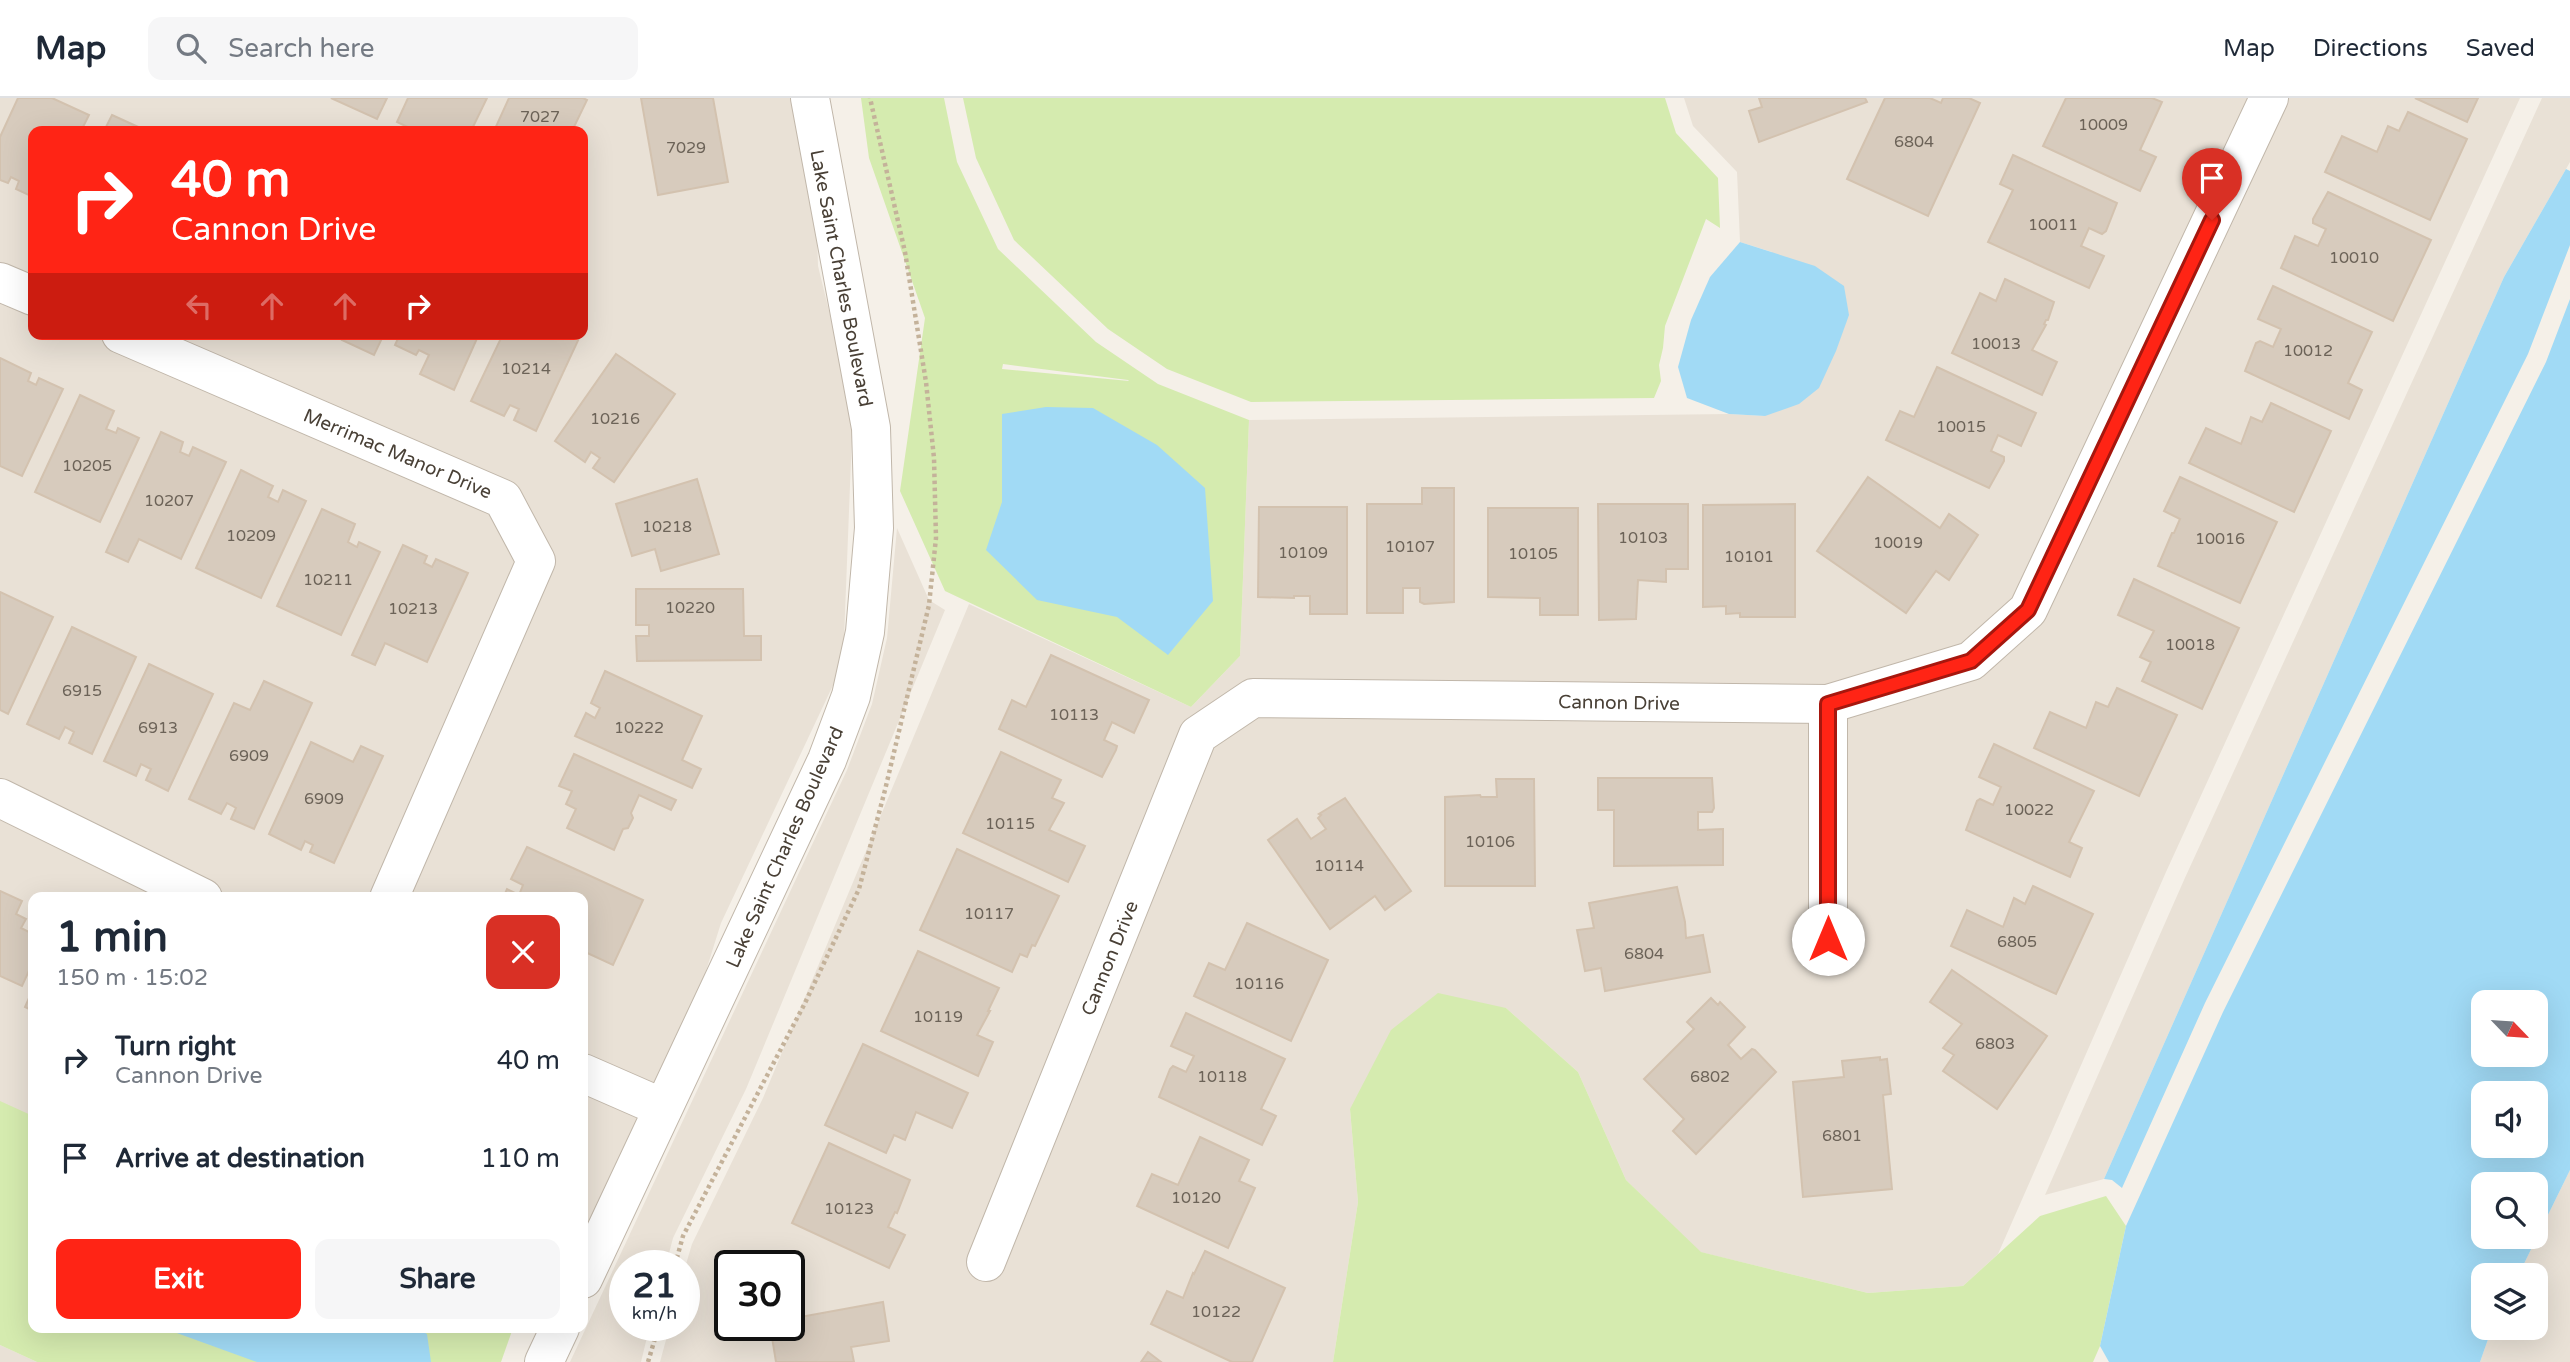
<!DOCTYPE html>
<html lang="en">
<head>
<meta charset="utf-8">
<style>
  :root { --surface:#fff; --page:#f6f6f7; --text:#1f2937; --muted:#747a83; --line:#e0e1e3; --accent:#ff2415 }
  body { margin:0; font-family:"Varela Round",sans-serif; background:var(--page); color:var(--text); height:100vh; display:flex; flex-direction:column; font-size:26px; white-space:nowrap }
  * { box-sizing:border-box; margin:0 }
  p { font-size:23px; color:var(--muted) }
  .icon { flex:none; width:38px; height:38px; fill:none; stroke:currentColor; stroke-width:2; stroke-linecap:round; stroke-linejoin:round }
  .map { position:relative; flex:1; overflow:hidden }
  .panel { position:absolute; left:28px; top:794px; width:560px; height:441px; display:flex; flex-direction:column; background:var(--surface); border-radius:14px; box-shadow:0 7px 28px #0002 }
  .panel>* { flex:none }
  .top-card { position:absolute; left:28px; top:28px; width:560px; height:214px; border-radius:14px; box-shadow:0 7px 28px #0002; background:#ff2415; color:#fff; overflow:hidden }
  .needle { width:46px; rotate:115deg }
  .fabs { position:absolute; left:2471px; top:892px; display:grid; gap:14px }
  .fabs a { display:grid; place-items:center; width:77px; height:77px; border-radius:14px; background:var(--surface); box-shadow:0 7px 28px #0002; font-size:35px }
  .speed { position:absolute; left:609px; top:1152px; display:flex; gap:14px; font-size:35px; font-weight:700; text-align:center }
  .speed>* { display:grid; place-content:center; width:91px; height:91px; border-radius:50%; background:var(--surface); box-shadow:0 7px 28px #0002; line-height:1 }
  .speed small { font-size:18px; font-weight:400 }
  .speed .limit { border:4px solid #111; border-radius:10px; background:#fff; color:#111 }
  .pin { position:absolute; display:grid; place-items:center; width:60px; height:60px; color:#fff; margin:-72px -30px; border-radius:50% 50% 50% 0; rotate:-45deg; box-shadow:0 0 7px #0007 }
  .pin .icon { rotate:45deg }
  .me { position:absolute; width:77px; margin:-38px; rotate:0deg; stroke-linejoin:round; filter:drop-shadow(0 0 5px #0008) }
  .turn { display:flex; align-items:center; gap:24px; height:147px; padding:0 28px; font-size:32px }
  .turn .icon { width:91px; height:91px; stroke-width:2.5 }
  .turn b { display:block; font-size:49px; line-height:60px }
  .lanes { display:flex; align-items:center; height:66px; padding:0 28px; background:#0003; justify-content:center; gap:35px; direction:ltr }
  .lanes .off { opacity:.35 }
  .round { display:grid; place-items:center; flex:none; width:74px; height:74px; border-radius:14px; background:var(--page) }
  .headline { display:flex; align-items:center; justify-content:space-between; height:119px; padding:0 28px }
  h1 { font-size:42px; font-weight:700; line-height:52px }
  .button { display:flex; gap:14px; margin-top:auto; padding:14px 28px }
  .button a { flex:1; height:80px; border-radius:14px; background:var(--accent); color:#fff; font-size:28px; font-weight:700; line-height:80px; text-align:center }
  .button a+a { background:var(--page); color:var(--text) }
  ul { padding:0; list-style:none }
  li { display:flex; align-items:center; gap:21px; height:98px; padding:0 28px }
  li div { flex:1 }
  li b { display:block; font-size:26px }
  li em { font-style:normal }
  header { display:flex; align-items:center; gap:42px; box-sizing:border-box; height:98px; padding:0 35px; background:var(--surface); border-bottom:2px solid var(--line) }
  header strong { font-size:33px }
  nav { display:flex; gap:38px; margin-inline-start:auto; font-size:24px }
  .search { width:490px; height:63px; background:var(--page); display:flex; align-items:center; gap:18px; box-sizing:border-box; padding:0 24px; border-radius:14px; color:var(--muted); font-size:26px }
  .map>svg:first-child { display:block }
  .residential { fill:#e9e1d6; fill-rule:evenodd }
  .green { fill:#d5ebaf; fill-rule:evenodd }
  .water { fill:#a1daf5; fill-rule:evenodd }
  .building { fill:#d7cbbd; stroke:#d3c2af; stroke-width:2 }
  .lines { fill:none; stroke-linecap:round; stroke-linejoin:round }
  .street-casing { stroke:#c1b7aa; stroke-width:40 }
  .path { stroke:#c4b29a; stroke-width:4.5; stroke-dasharray:3.5 3.5; stroke-linecap:butt }
  .street { stroke:#fff; stroke-width:38 }
  .route-casing { stroke:#a6170e; stroke-width:18 }
  .route { stroke:#ff2415; stroke-width:12 }
  .labels { text-anchor:middle; stroke-width:7; stroke-linejoin:round; paint-order:stroke }
  .number-label { font-size:16px; fill:#6c6358 }
  .street-label { font-size:19px; fill:#494036; stroke:#fff }
</style>
</head>
<body>
<header>
<strong>Map</strong>
<div class="search"><svg class="icon" aria-label="search" viewBox="0 0 24 24"><circle cx="10" cy="10" r="6"/><path d="M15 15l6 6"/></svg>Search here</div>
<nav><a>Map</a><a>Directions</a><a>Saved</a></nav>
</header>
<div class="map">
<svg width="2570" height="1264" viewBox="0 0 2570 1264">
  <rect width="100%" height="100%" fill="#f5f0e8"/>
  <g class="residential">
    <path d="M0,0H813L818,168L853,311L843,566L721,825L663,1010L583,1181V800H33V1019L0,1004ZM33,33H583V236H33Z"/>
    <path d="M1684,0H2520L2166,774L1998,1156L1963,1188L1868,1195L1700,1154L1626,1082L1578,974L1506,910L1350,1011L1358,1104L1333,1264H660L670,1227H684V1173L692,1146L763,1000L969,506L1191,609L1240,558L1249,322L1729,316L1765,318L1772,154L1740,144L1737,74L1693,28ZM730,1167H789V1227H730Z"/>
    <path d="M2542,0H2570V64L2504,179L2104,1081L2045,1097L2184,782Z"/>
    <path d="M897,430L929,502L945,512L746,991L673,1140L666,1167H625V1227H650L641,1264H570L847,672L872,606L887,540Z"/>
    <path d="M2570,1072V1264H2480L2492,1230H2536V1178H2518Z"/>
    <path d="M0,1247L37,1264H0Z"/>
  </g>
  <g class="green">
    <path d="M861,0H944L957,64L998,151L1096,244L1158,286L1249,322L1240,558L1191,609L945,493L900,393L925,220L869,60ZM1003,266L1128,282L1129,283L1002,271Z"/>
    <path d="M963,0H1665L1676,35L1718,80L1720,130L1706,121L1665,228L1663,250L1659,267L1661,283L1654,300L1251,304L1167,271L1108,231L1014,142L976,60Z"/>
    <path d="M1438,895L1506,910L1578,974L1626,1082L1701,1154L1868,1195L1963,1188L2040,1118L2106,1098L2126,1128L2100,1248L2093,1264H1333L1358,1104L1350,1011L1391,932Z"/>
    <path d="M0,1003L33,1018V1230H513L501,1264H37L0,1247Z"/>
  </g>
  <g class="water">
    <path d="M2566,71L2570,73V147L2528,256L2205,905L2122,1090L2112,1082L2104,1081L2504,179Z"/>
    <path d="M1740,144L1815,168L1844,188L1849,217L1836,253L1819,290L1799,306L1765,318L1729,316L1687,300L1678,269L1691,222L1710,179Z"/>
    <path d="M2570,201V1072L2518,1178H2483V1230H2492L2480,1264H2109L2100,1248L2126,1128L2223,914L2546,264ZM2483,905H2536V957H2483ZM2483,996H2536V1048H2483ZM2483,1087H2536V1139H2483Z"/>
    <path d="M1046,309L1093,310L1157,347L1205,390L1213,503L1168,557L1117,519L1037,502L986,452L1002,404V316Z"/>
    <path d="M163,1230H415L427,1236L431,1264H257Z"/>
  </g>
  <g class="building">
    <path d="M18,0H52L89,17L81,33H33V99L16,91L19,83L11,79L8,85L0,82V39Z"/>
    <path d="M331,0H387L377,21Z"/>
    <path d="M408,0H487L471,33H416L397,24Z"/>
    <path d="M509,0H583L587,2L572,33H494Z"/>
    <path d="M641,0H713L728,84L658,97Z"/>
    <path d="M1759,0H1865L1867,4L1759,44L1749,13L1762,9Z"/>
    <path d="M1885,0H1930L1941,5L1943,0H1969L1980,5L1928,118L1847,81Z"/>
    <path d="M2066,0H2152L2162,4L2140,52L2156,59L2140,93L2043,48Z"/>
    <path d="M2415,0H2478L2467,24Z"/>
    <path d="M2408,14L2467,41L2430,122L2325,74L2342,38L2377,54L2388,28L2399,33Z"/>
    <path d="M112,17L147,33H104Z"/>
    <path d="M2013,57L2117,105L2106,133L2102,136L2089,130L2081,148L2104,158L2089,190L1988,144L2013,92L2000,86Z"/>
    <path d="M2328,94L2431,142L2393,223L2281,170L2295,138L2318,148L2326,131L2313,125V121Z"/>
    <path d="M2005,181L2054,204L2048,222H2046L2044,226L2046,227L2032,252L2057,264L2042,297L1952,255L1980,195L1996,203Z"/>
    <path d="M2273,188L2372,234L2348,285L2362,292L2349,321L2245,273L2256,245L2260,243L2273,249L2281,231L2258,221Z"/>
    <path d="M345,236H384L374,257L342,242Z"/>
    <path d="M400,236H479L454,292L420,276L429,257L419,252L416,257L395,247Z"/>
    <path d="M503,236H581L536,333L514,322L519,311L510,307L504,318L471,303Z"/>
    <path d="M616,256L675,296L614,384L593,370L600,360L591,354L585,364L555,343Z"/>
    <path d="M0,260L31,275L28,283L36,287L39,280L63,291L22,378L0,368Z"/>
    <path d="M1937,269L2036,315L2021,348L1998,337L1991,353L2004,359V363L1989,390L1886,342L1900,313L1914,319Z"/>
    <path d="M80,297L114,313L106,331L116,335L118,330L139,340L100,424L35,394Z"/>
    <path d="M2271,305L2331,333L2294,414L2189,365L2206,330L2241,346L2251,319L2262,324Z"/>
    <path d="M161,334L183,344L180,354L189,358L193,349L226,364L181,461L139,441L128,464L106,454Z"/>
    <path d="M241,372L273,388L268,399L278,404L283,392L306,403L261,500L196,470Z"/>
    <path d="M1868,379L1940,430L1949,416L1978,437L1949,482L1936,473L1906,515L1817,453Z"/>
    <path d="M2180,379L2277,424L2240,505L2158,468L2172,435H2174L2180,421L2164,413Z"/>
    <path d="M697,381L719,456L661,473L655,451L632,458L616,406Z"/>
    <path d="M1422,390H1454V504L1424,506L1420,504V490H1403V515H1367V406H1422Z"/>
    <path d="M1598,406H1688V471H1666V484L1638,482L1636,521L1599,522Z"/>
    <path d="M1795,406V519H1740V515L1726,516V508L1703,509V407Z"/>
    <path d="M1259,409H1347V516H1310V498H1294V500L1258,499Z"/>
    <path d="M1488,410H1578V517H1540V500L1488,499Z"/>
    <path d="M322,411L355,426L348,444L357,449L359,444L380,454L341,537L277,508Z"/>
    <path d="M403,447L427,458L424,465L432,469L436,461L468,475L427,564L385,545L375,567L352,557Z"/>
    <path d="M2134,481L2239,530L2202,611L2142,583L2151,564L2140,559L2154,533L2118,517Z"/>
    <path d="M636,491H743L744,538H761V562L637,563L636,538H649V527H636Z"/>
    <path d="M0,494L53,519L8,616L0,612Z"/>
    <path d="M72,529L136,559L92,656L69,645L74,634L65,629L59,641L27,626Z"/>
    <path d="M1051,557L1149,602L1134,635L1112,624L1104,642L1117,648L1116,652L1102,679L999,631L1012,602L1026,609Z"/>
    <path d="M149,566L213,596L168,693L146,682L151,671L141,666L136,678L104,663Z"/>
    <path d="M605,573L702,618L682,662L701,671L692,690L575,638L586,615L595,620L600,610L591,605Z"/>
    <path d="M264,583L312,605L254,731L231,721L236,710L227,705L221,716L189,701L234,605L250,612Z"/>
    <path d="M2117,590L2177,617L2139,698L2034,650L2050,614L2086,630L2096,604L2108,609Z"/>
    <path d="M311,644L353,664L361,648L383,658L334,765L310,754L313,747L305,743L301,752L269,736Z"/>
    <path d="M1994,646L2094,693L2069,744L2082,750L2070,779L1966,732L1977,703L1980,701L1993,707L2001,689L1979,679Z"/>
    <path d="M1001,654L1061,682L1052,700L1064,705L1049,732L1085,748L1068,784L963,735Z"/>
    <path d="M574,656L676,702L671,712L639,697L631,715L633,720L628,730L623,731L614,752L567,730L576,711L566,706L572,693L559,688Z"/>
    <path d="M1598,680H1712L1714,710L1712,714H1698V732L1723,731V767L1614,768V712H1598Z"/>
    <path d="M1496,681H1534L1535,788H1445V699L1480,697L1481,699H1497Z"/>
    <path d="M1345,700L1411,793L1385,812L1375,798L1330,831L1268,742L1297,721L1311,741L1326,731L1318,720L1321,717L1319,716Z"/>
    <path d="M527,749L643,802L613,867L583,853V800H503L507,791L519,797L523,787L511,781Z"/>
    <path d="M957,751L1059,798L1035,848L1032,847L1027,859L1020,856L1012,874L920,832Z"/>
    <path d="M2033,788L2093,816L2056,896L1951,848L1967,812L2003,829L2014,800L2025,806Z"/>
    <path d="M1677,789L1685,824L1686,840L1703,837L1710,874L1605,893L1601,870L1585,873L1577,832L1594,830L1589,805Z"/>
    <path d="M0,793L22,803L16,816L26,821L21,830L33,836V864L22,888L0,878Z"/>
    <path d="M1247,825L1328,862L1291,943L1194,898L1209,865L1225,872Z"/>
    <path d="M918,853L999,890L988,913H990L977,937L993,944L978,978L881,933Z"/>
    <path d="M1952,872L2047,938L1997,1011L1943,973L1954,957L1943,950L1962,926L1930,904Z"/>
    <path d="M33,891V913L25,909Z"/>
    <path d="M1711,900L1718,907L1720,904L1745,929L1728,947L1741,961L1752,951L1755,952L1776,974L1696,1056L1673,1033L1684,1021L1644,981L1694,931L1687,924Z"/>
    <path d="M1186,915L1285,961L1261,1011L1276,1018L1262,1047L1159,999L1170,971L1173,968L1186,974L1194,958L1171,948Z"/>
    <path d="M863,946L968,995L952,1030L916,1014L905,1042L894,1037L886,1055L825,1027Z"/>
    <path d="M1880,959V962L1887,961L1891,996L1883,997L1892,1091L1803,1099L1793,984L1844,979L1842,963Z"/>
    <path d="M1200,1039L1249,1062L1239,1083L1255,1090L1228,1150L1137,1108L1152,1076L1178,1087Z"/>
    <path d="M829,1045L910,1082L897,1115L895,1114L888,1129L905,1137L889,1170L792,1125Z"/>
    <path d="M1205,1153L1285,1190L1252,1264H1232L1151,1226L1167,1193L1183,1200L1193,1175L1194,1176Z"/>
    <path d="M883,1204L889,1243L851,1249L854,1264H776L770,1227H789V1221Z"/>
    <path d="M1148,1254L1161,1264H1141Z"/>
  </g>
  <g class="lines">
    <defs>
      <g id="street">
        <path d="M0,184L33,198"/>
        <path d="M121,236L503,401L536,463L389,800"/>
        <path d="M0,700L203,800"/>
        <path d="M1828,841V606"/>
        <path d="M583,975L663,1010"/>
        <path d="M986,1164L1198,637L1253,600L1828,606L1971,563L2028,512L2269,0"/>
        <path d="M583,1181L827,662L851,598L865,534L874,430L871,330L810,0"/>
        <path d="M544,1264L560,1230"/>
      </g>
    </defs>
    <use href="#street" class="street-casing"/>
    <g class="path">
      <path d="M675,1167L683,1138L805,905L859,791L885,692L929,507L936,440L934,360L926,284L905,154L870,0"/>
      <path d="M648,1264L659,1227"/>
    </g>
    <use href="#street" class="street"/>
  </g>
  <g class="lines">
    <defs>
      <path id="route" d="M1828,841V606L1971,563L2028,512L2212,122"/>
    </defs>
    <use href="#route" class="route-casing"/>
    <use href="#route" class="route"/>
  </g>
  <g class="labels">
    <g class="number-label">
      <text x="540" y="24">7027</text>
      <text x="2103" y="32">10009</text>
      <text x="1914" y="49">6804</text>
      <text x="686" y="55">7029</text>
      <text x="2053" y="132">10011</text>
      <text x="2354" y="165">10010</text>
      <text x="1996" y="251">10013</text>
      <text x="2308" y="258">10012</text>
      <text x="526" y="276">10214</text>
      <text x="615" y="326">10216</text>
      <text x="1961" y="334">10015</text>
      <text x="87" y="373">10205</text>
      <text x="169" y="408">10207</text>
      <text x="667" y="434">10218</text>
      <text x="251" y="443">10209</text>
      <text x="1643" y="445">10103</text>
      <text x="2220" y="446">10016</text>
      <text x="1898" y="450">10019</text>
      <text x="1410" y="454">10107</text>
      <text x="1303" y="460">10109</text>
      <text x="1533" y="461">10105</text>
      <text x="1749" y="464">10101</text>
      <text x="328" y="487">10211</text>
      <text x="690" y="515">10220</text>
      <text x="413" y="516">10213</text>
      <text x="2190" y="552">10018</text>
      <text x="82" y="598">6915</text>
      <text x="1074" y="622">10113</text>
      <text x="158" y="635">6913</text>
      <text x="639" y="635">10222</text>
      <text x="249" y="663">6909</text>
      <text x="324" y="706">6909</text>
      <text x="2029" y="717">10022</text>
      <text x="1010" y="731">10115</text>
      <text x="1490" y="749">10106</text>
      <text x="1339" y="773">10114</text>
      <text x="989" y="821">10117</text>
      <text x="2017" y="849">6805</text>
      <text x="1644" y="861">6804</text>
      <text x="1259" y="891">10116</text>
      <text x="938" y="924">10119</text>
      <text x="1995" y="951">6803</text>
      <text x="1222" y="984">10118</text>
      <text x="1710" y="984">6802</text>
      <text x="1842" y="1043">6801</text>
      <text x="1196" y="1105">10120</text>
      <text x="849" y="1116">10123</text>
      <text x="1216" y="1219">10122</text>
    </g>
    <g class="street-label">
      <text transform="translate(842 180) rotate(79)" y="7">Lake Saint Charles Boulevard</text>
      <text transform="translate(398 355) rotate(23)" y="7">Merrimac Manor Drive</text>
      <text transform="translate(1619 604) rotate(1)" y="7">Cannon Drive</text>
      <text transform="translate(784 749) rotate(-66)" y="7">Lake Saint Charles Boulevard</text>
      <text transform="translate(1109 860) rotate(-68)" y="7">Cannon Drive</text>
    </g>
  </g>
</svg>
<div class="fabs">
<a><svg class="needle" viewBox="-14 -14 28 28"><path d="M0-13l5 13h-10z" fill="#e53935"/><path d="M0 13l5-13h-10z" fill="#747a83"/></svg></a>
<a><svg class="icon" aria-label="sound" viewBox="0 0 24 24"><path d="M4 9h4l5-4v14l-5-4H4zM17 9q2 3 0 6"/></svg></a>
<a><svg class="icon" aria-label="search" viewBox="0 0 24 24"><circle cx="10" cy="10" r="6"/><path d="M15 15l6 6"/></svg></a>
<a><svg class="icon" aria-label="layers" viewBox="0 0 24 24"><path d="M12 4l9 5-9 5-9-5zM3 14l9 5 9-5"/></svg></a>
</div>
<div class="speed"><div>21<small>km/h</small></div><div class="limit">30</div></div>
<div class="pin" style="left:2212px;top:122px;background:#d93025"><svg class="icon" aria-label="arrive" viewBox="0 0 24 24"><path d="M6 21V4h12l-3 4 3 4H6"/></svg></div>
<svg class="me" style="left:1828px;top:841px" viewBox="-20 -20 40 40"><circle r="19" fill="#fff"/><path d="M0-13L10 11 0 6-10 11z" fill="#ff2415"/></svg>
<div class="top-card">
<div class="turn"><svg class="icon" aria-label="right" viewBox="0 0 24 24"><path d="M7 20v-9h11M14 6l5 5-5 5"/></svg><div><b>40 m</b>Cannon Drive</div></div>
<div class="lanes"><svg class="icon off" aria-label="left" viewBox="0 0 24 24"><path d="M17 20v-9H6M10 6l-5 5 5 5"/></svg><svg class="icon off" aria-label="ahead" viewBox="0 0 24 24"><path d="M12 20V5M6 11l6-6 6 6"/></svg><svg class="icon off" aria-label="ahead" viewBox="0 0 24 24"><path d="M12 20V5M6 11l6-6 6 6"/></svg><svg class="icon" aria-label="right" viewBox="0 0 24 24"><path d="M7 20v-9h11M14 6l5 5-5 5"/></svg></div>
</div>
<section class="panel">
<div class="headline"><div><h1>1 min</h1><p>150 m · 15:02</p></div><a class="round" style="background:#d93025;color:#fff"><svg class="icon" aria-label="close" viewBox="0 0 24 24"><path d="M6 6l12 12M18 6L6 18"/></svg></a></div>
<ul>
<li><svg class="icon" aria-label="right" viewBox="0 0 24 24"><path d="M7 20v-9h11M14 6l5 5-5 5"/></svg><div><b>Turn right</b><p>Cannon Drive</p></div><em>40 m</em></li>
<li><svg class="icon" aria-label="arrive" viewBox="0 0 24 24"><path d="M6 21V4h12l-3 4 3 4H6"/></svg><div><b>Arrive at destination</b></div><em>110 m</em></li>
</ul>
<div class="button"><a>Exit</a><a>Share</a></div>
</section>
</div>
</body>
</html>
